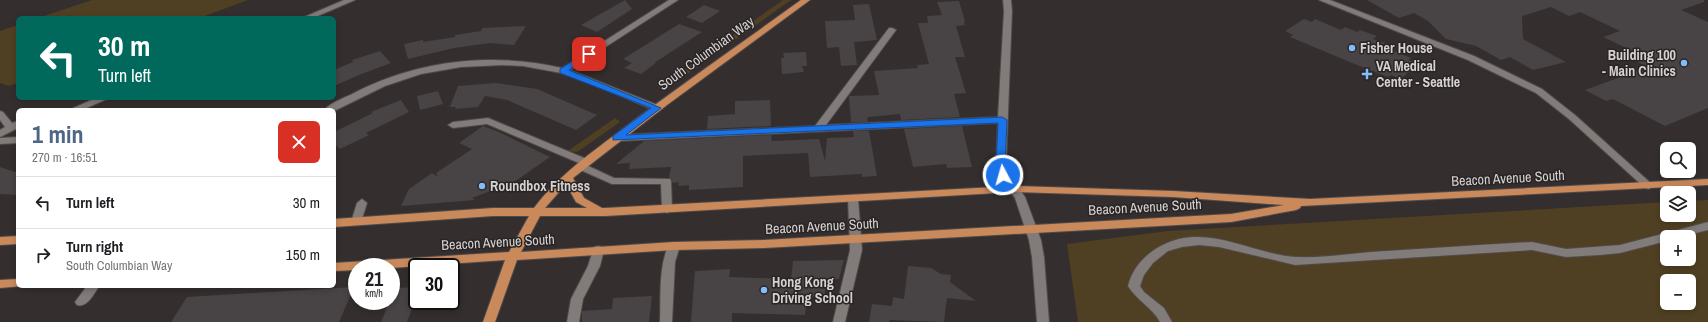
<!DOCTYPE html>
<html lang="en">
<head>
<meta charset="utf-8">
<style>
  :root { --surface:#fff; --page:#f2f2f2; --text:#202124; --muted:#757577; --line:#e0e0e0; --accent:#4d6785 }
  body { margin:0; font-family:"Archivo Narrow",sans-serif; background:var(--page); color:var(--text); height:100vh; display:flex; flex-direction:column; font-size:15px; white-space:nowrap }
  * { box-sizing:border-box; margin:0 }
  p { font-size:13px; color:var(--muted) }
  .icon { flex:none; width:22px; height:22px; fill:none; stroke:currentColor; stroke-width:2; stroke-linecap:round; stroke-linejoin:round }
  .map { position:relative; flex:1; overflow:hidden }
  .drawer { position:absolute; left:16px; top:108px; width:320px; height:180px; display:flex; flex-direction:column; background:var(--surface); border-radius:6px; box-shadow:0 2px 6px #0003 }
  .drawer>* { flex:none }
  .hud { position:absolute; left:16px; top:16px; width:320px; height:84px; border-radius:6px; box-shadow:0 2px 6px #0003; background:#00695c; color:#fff; overflow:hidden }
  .tools { position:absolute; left:1660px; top:142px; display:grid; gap:8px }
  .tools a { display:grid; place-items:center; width:36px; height:36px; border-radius:6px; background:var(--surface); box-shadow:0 2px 6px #0003; font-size:20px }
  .speed { position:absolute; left:348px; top:258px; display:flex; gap:8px; font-size:20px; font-weight:700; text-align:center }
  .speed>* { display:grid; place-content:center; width:52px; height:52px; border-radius:50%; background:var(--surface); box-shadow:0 2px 6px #0003; line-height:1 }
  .speed small { font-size:10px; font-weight:400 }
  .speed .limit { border:2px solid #111; border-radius:6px; background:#fff; color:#111 }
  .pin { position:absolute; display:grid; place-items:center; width:34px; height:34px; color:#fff; margin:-17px; border-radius:8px; box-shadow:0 2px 6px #0006 }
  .me { position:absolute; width:44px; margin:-22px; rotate:354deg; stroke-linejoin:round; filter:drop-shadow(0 0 3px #0008) }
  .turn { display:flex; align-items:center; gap:14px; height:84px; padding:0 16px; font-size:18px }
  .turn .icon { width:52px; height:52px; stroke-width:2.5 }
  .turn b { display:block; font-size:28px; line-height:34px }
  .round { display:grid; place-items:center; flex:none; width:42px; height:42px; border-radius:6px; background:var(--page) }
  .summary { display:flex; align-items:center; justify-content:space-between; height:68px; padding:0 16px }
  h1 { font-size:24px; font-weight:700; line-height:30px; color:var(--accent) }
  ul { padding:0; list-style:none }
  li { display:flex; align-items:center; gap:12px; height:52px; padding:0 16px; border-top:1px solid var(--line) }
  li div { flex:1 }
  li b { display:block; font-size:15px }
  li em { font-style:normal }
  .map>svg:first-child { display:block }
  .green { fill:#504023; fill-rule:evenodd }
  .building { fill:#484344 }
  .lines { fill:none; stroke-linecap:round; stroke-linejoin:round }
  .minor-casing { stroke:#504b4b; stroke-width:2 }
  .major-casing { stroke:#504b4b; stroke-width:2 }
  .minor { fill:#817b7a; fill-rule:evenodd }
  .major { fill:#ca895b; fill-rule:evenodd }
  .route { fill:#1a73e8; stroke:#114b97 }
  .poi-dot { fill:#83bcfb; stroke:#2a2525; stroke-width:1.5 }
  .labels { text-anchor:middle; stroke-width:3; stroke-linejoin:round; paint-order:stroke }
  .poi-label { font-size:14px; font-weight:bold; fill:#d6d2d2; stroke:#2a2525; text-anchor:start }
  .street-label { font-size:14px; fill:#d6d2d2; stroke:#2a2525 }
</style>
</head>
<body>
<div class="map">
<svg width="1708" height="322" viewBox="0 0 1708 322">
  <rect width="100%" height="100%" fill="#342f2e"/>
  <g class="green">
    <path d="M92,0H248L199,18H38Z"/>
    <path d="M783,0H791L666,89L658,88Z"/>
    <path d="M18,25V83L9,86L0,83V31Z"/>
    <path d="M615,118L620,122L577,152L568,151Z"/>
    <path d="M1708,200V322H1078L1067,244L1168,231L1667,202V215H1689V201ZM1667,237H1689V259H1667ZM1667,281H1689V303H1667Z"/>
  </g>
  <g class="building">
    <path d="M625,0L632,9L597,32L581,25Z"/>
    <path d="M1367,0H1704V2L1681,10L1708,22V108L1665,126L1613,99L1606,101L1585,90L1648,67L1629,58L1639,54L1603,37L1620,31L1580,12L1569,16L1551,7L1522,16L1523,39L1566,62L1533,70L1510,57L1501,60L1476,46L1446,39L1428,21L1414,13L1399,18Z"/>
    <path d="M959,1L965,21H964L965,25L956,26L965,57H955L966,93L954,94L960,117L901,120L900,114L869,117L867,118L868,122H851L849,96L879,95L874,71L918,68L917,65L929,64L918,23H928L927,16L942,15L937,2Z"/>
    <path d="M869,4L877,40L854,42L857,65L841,66L839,47L827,48L825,21L855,20L853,5Z"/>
    <path d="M704,5L720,11L702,23L686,17Z"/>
    <path d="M1304,19L1312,22L1315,19L1341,30L1345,27L1357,32L1360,30L1377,36L1373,39L1385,43L1381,46L1411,58L1408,60L1418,63L1401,79L1391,75L1388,77L1357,65L1290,37L1293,35L1285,31Z"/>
    <path d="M679,24L702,32L654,63H656L641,74L624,68L632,63L623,59Z"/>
    <path d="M526,26L514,45L490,43L454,48L408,59L404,44L423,40V42L455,37V35L481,31L482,28Z"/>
    <path d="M380,51L391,63L359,75L334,86V70L353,62L352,60Z"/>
    <path d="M806,52L807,66H802L804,72L782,74L781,58H784L783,53Z"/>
    <path d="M496,83L537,89L597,115L576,130L507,100L485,96L478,107L455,109L456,107H450L458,86Z"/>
    <path d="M438,91L443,104L420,110L417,96Z"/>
    <path d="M401,100L409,112L366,133L369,135L340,149L334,144V132L373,113L371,112Z"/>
    <path d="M770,100L771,126L707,129L708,116L735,114V101Z"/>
    <path d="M483,126L499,132L550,157L514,182L472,198L475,200L401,206L409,189L432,173L438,177L436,173L472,149L459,143Z"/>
    <path d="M962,126L972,167L947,168L946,164L913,167L904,129Z"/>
    <path d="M853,131H869L877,176L862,177V174L810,177L808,153L743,156V187L689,190V185L678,186L679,182L673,183L669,177L671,167L629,169L630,163L616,164L644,141L771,135L772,141L819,139L825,161L827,138L854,137Z"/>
    <path d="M0,167L18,173V195L0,194Z"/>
    <path d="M844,260L839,279H833L832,282L827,281L824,296L807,297L805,315L732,313V322H691L695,271L730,269L729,277L791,279L793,261Z"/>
    <path d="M908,266L931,268L941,274L951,275L950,282L976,301L947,298L944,322L890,320L889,322H869L872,304L892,306L893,297L904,299Z"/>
    <path d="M354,287L339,322H171L187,297Z"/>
    <path d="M417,287V296L407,322H381L395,288Z"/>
    <path d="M652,296L649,322H582V311L612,309L613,298Z"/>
  </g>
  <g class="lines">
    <defs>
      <g id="minor">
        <path d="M344,0H355L313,18H302Z"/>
        <path d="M669,0H678L570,70L660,106L662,108L660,110H654L595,85L561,73L523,66L502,65L461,67L421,74L385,86L334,111L324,110C331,102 347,97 356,92C420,60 492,52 562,68Z"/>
        <path d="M1003,0H1011L1012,11L1006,164L1008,174L1025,197L1041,240L1044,257L1049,322H1037L1032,257L1029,240L1015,198L998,175L996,164L998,123L617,141L612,138L617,135L815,126L889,28H892L896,30L826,125L998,117L1004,11Z"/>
        <path d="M1319,0H1330L1474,56L1542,89L1575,115L1654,186L1649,189L1645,188L1569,119L1536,93L1468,60Z"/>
        <path d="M96,98H109L82,110H69Z"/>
        <path d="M0,111L3,112L12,123L18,121V128L0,137V130L5,127L0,120Z"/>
        <path d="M488,118L589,160L590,162L586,165L614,178L670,179L671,181L672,209L667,213L662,209L661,184H612L576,168L575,166L579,163L487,124L453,128L448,125L453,122Z"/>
        <path d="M18,137V143L0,144V138Z"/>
        <path d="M853,195L858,198L862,250L845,322H833L850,250L848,198Z"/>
        <path d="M362,199L367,203L361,222L360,225H352L351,222L357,203Z"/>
        <path d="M1708,222V230L1680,237H1667V241L1620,253L1600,255L1566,257L1532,250L1295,265L1219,247L1199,245L1182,247L1168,251L1153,263L1144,275L1140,286L1144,292L1164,308L1172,322H1160C1152,307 1137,301 1128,286C1134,261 1156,245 1179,239C1219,230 1258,255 1296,257C1320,258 1347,254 1371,252C1425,249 1478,245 1532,242L1566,249L1620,245Z"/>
        <path d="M674,242L678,243L680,246L675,262L672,322H660C661,299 658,263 670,243Z"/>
        <path d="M598,246L602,247L604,250L600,266L583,299L579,322H567L571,299L588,266L594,247Z"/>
        <path d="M87,286H99C94,294 87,308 77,305L75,302Z"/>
      </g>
      <g id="major">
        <path d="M801,0H810L667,105L573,178L584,198L602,208H605L1014,186L1173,191L1310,199L1708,179V185L1301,206L1300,208L1296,210L1231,222L764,248L674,250L517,260L495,322H483L505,260L391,268L357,267V270L334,271V263L509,252L529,216H493L334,227V219L493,208H534C559,175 591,153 624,128C682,84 742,43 801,0ZM566,184L576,202L587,208H545ZM1014,192L1173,197L1284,205L1231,214L764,240L674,242L521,252L540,216H605Z"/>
        <path d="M18,236V244L0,245V237Z"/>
        <path d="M18,279V286H22L0,288V280Z"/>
      </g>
    </defs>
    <use href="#minor" class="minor-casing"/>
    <use href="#major" class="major-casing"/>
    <use href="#minor" class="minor"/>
    <use href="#major" class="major"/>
  </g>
  <path class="route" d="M586,53L593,54L569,70L661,108L626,135L1002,117L1007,120L1005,164L1008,175L1003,178L1000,177L996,164L998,123L613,140V136L651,108L560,73V69Z"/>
  <g class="poi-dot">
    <circle cx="1352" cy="48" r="4"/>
    <circle cx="1684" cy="63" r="4"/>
    <path d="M1365 68h4v4h4v4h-4v4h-4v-4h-4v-4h4z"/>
    <circle cx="482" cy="186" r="4"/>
    <circle cx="764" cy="290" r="4"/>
  </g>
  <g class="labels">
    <g class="poi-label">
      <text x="1360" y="53">Fisher House</text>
      <text x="1676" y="60" text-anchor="end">Building 100<tspan x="1676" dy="16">- Main Clinics</tspan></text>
      <text x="1376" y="71">VA Medical<tspan x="1376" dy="16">Center - Seattle</tspan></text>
      <text x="490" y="191">Roundbox Fitness</text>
      <text x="772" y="287">Hong Kong<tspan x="772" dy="16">Driving School</tspan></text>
    </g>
    <g class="street-label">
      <text transform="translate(706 53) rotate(-36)" y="5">South Columbian Way</text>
      <text transform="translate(1508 178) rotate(-3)" y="5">Beacon Avenue South</text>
      <text transform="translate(1145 207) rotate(-3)" y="5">Beacon Avenue South</text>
      <text transform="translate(822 226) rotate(-3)" y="5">Beacon Avenue South</text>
      <text transform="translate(498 242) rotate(-3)" y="5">Beacon Avenue South</text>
    </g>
  </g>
</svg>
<div class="tools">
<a><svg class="icon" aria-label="search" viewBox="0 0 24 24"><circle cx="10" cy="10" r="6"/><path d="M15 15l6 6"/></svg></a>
<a><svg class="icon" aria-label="layers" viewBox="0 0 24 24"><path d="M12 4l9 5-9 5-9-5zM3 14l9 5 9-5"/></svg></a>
<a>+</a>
<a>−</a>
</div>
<div class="speed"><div>21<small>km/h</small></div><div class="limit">30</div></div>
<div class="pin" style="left:589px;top:54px;background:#d93025"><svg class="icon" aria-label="arrive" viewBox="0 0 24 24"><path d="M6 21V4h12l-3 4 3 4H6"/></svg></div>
<svg class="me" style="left:1003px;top:175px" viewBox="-20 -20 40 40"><circle r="17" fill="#1a73e8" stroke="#fff" stroke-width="3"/><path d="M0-11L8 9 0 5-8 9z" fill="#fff"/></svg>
<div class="hud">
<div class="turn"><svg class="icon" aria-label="left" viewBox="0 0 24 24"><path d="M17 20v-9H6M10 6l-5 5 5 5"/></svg><div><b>30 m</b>Turn left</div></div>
</div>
<section class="drawer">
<div class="summary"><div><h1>1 min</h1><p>270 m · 16:51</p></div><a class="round" style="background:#d93025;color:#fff"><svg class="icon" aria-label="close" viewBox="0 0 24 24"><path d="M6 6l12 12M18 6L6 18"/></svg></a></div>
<ul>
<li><svg class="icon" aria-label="left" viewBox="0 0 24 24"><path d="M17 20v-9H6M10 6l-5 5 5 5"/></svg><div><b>Turn left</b></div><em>30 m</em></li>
<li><svg class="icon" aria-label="right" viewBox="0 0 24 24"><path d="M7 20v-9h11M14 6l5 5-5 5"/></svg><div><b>Turn right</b><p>South Columbian Way</p></div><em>150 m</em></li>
</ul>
</section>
</div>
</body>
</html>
